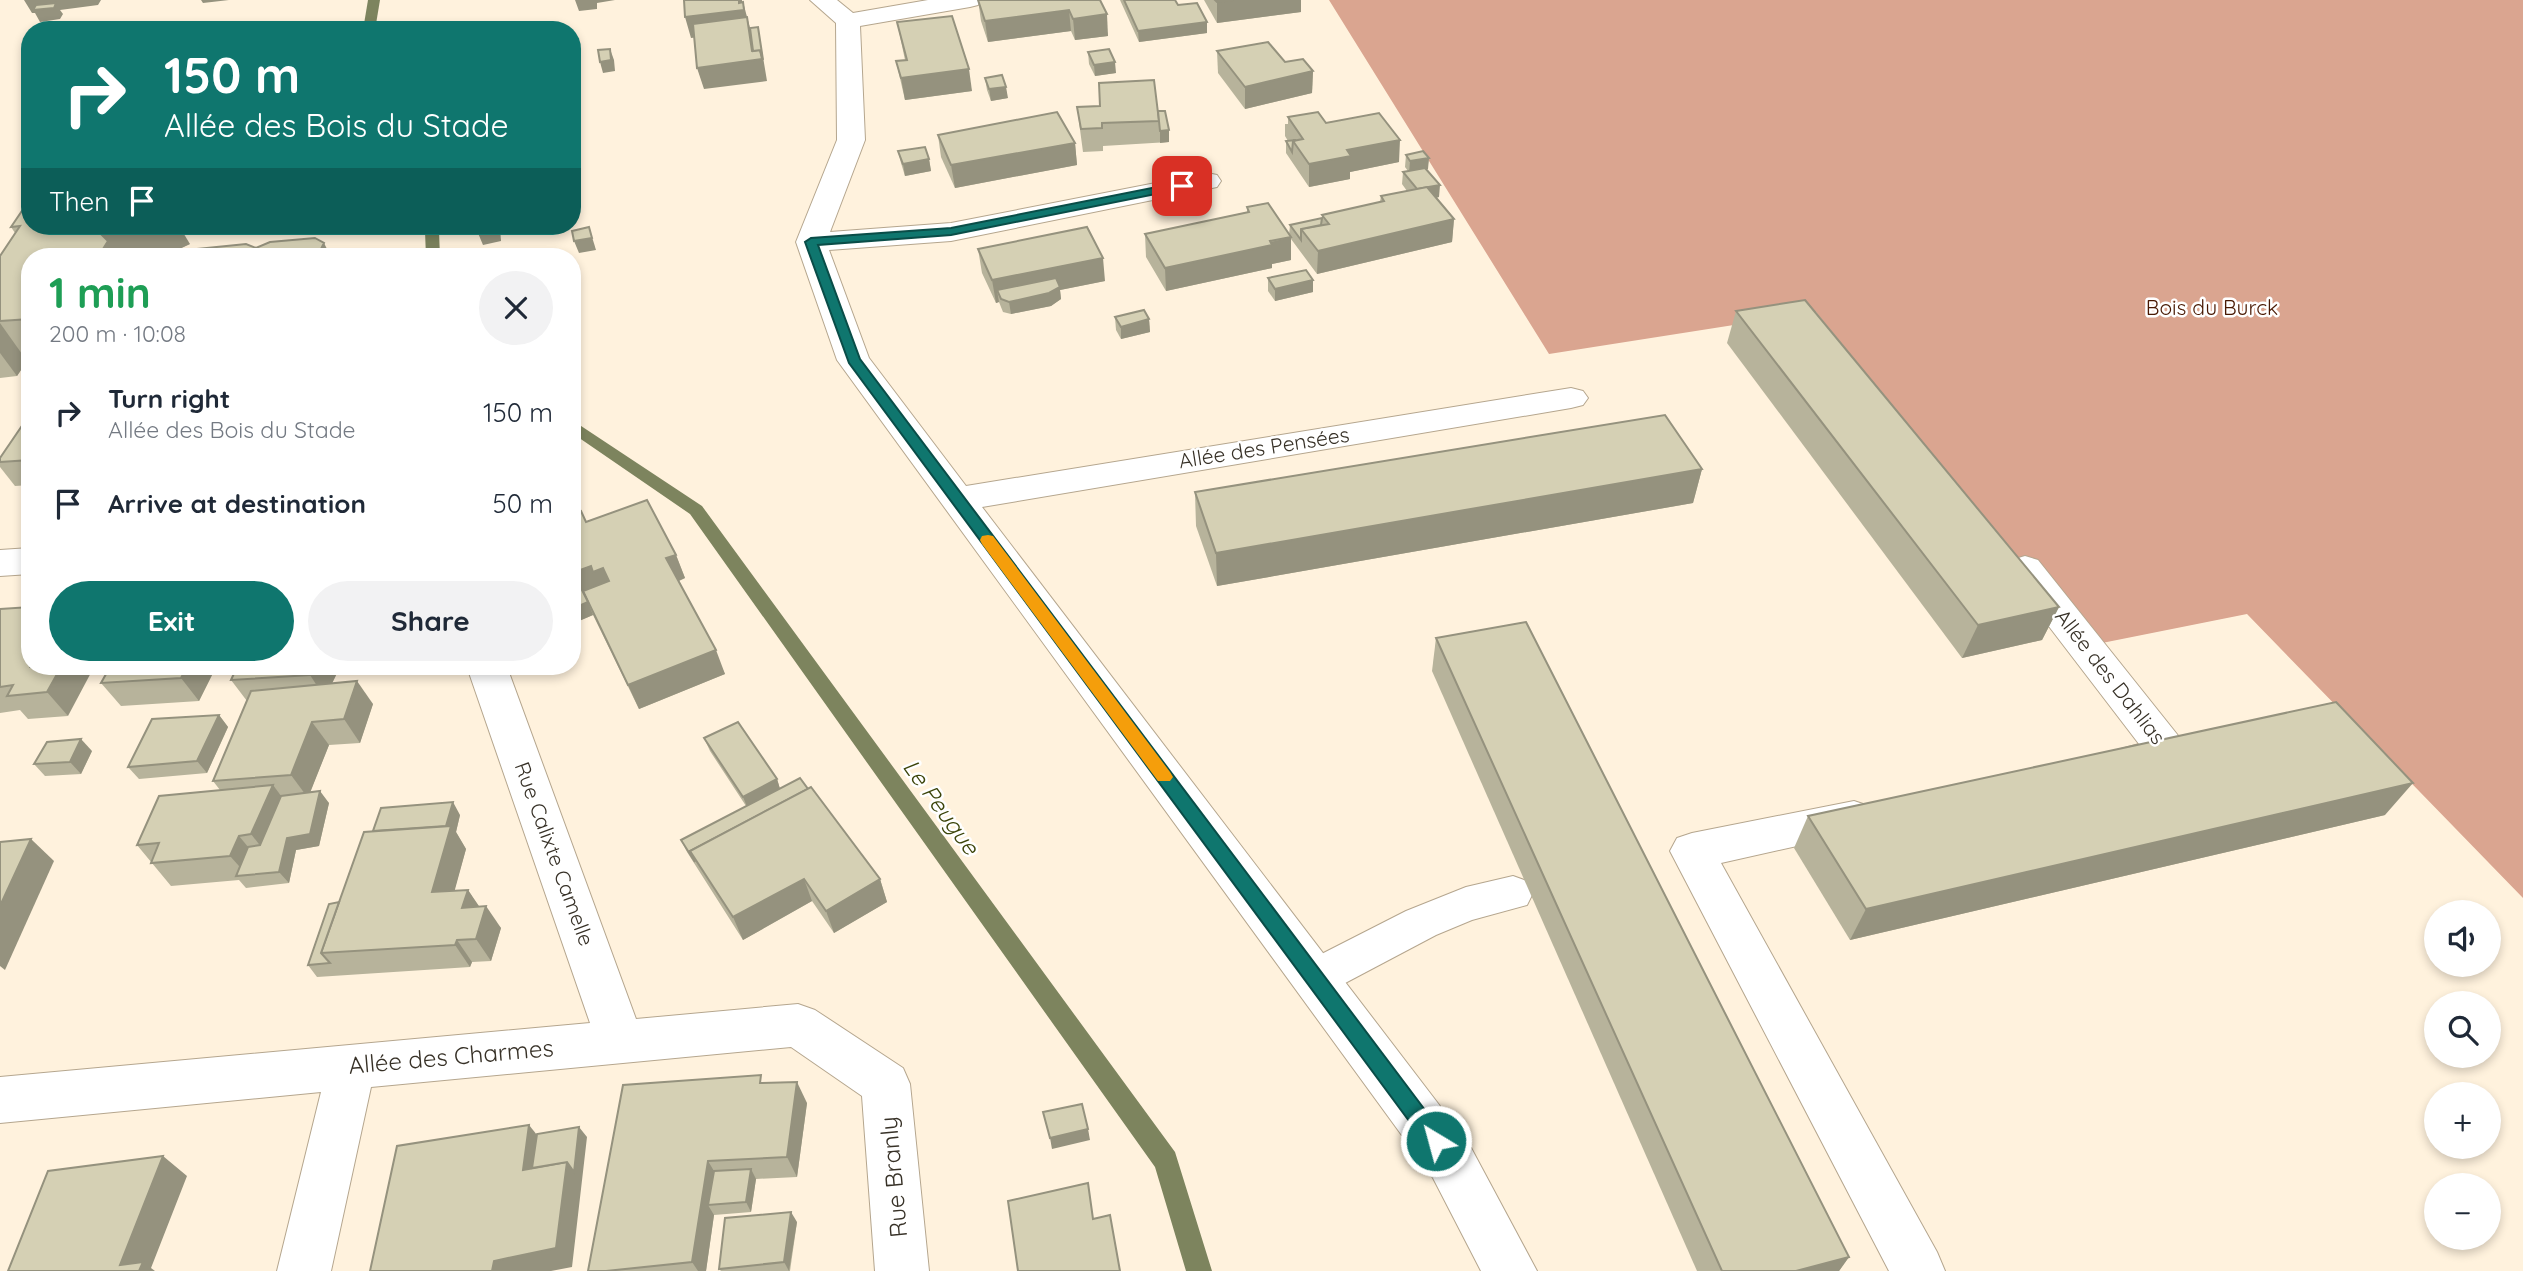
<!DOCTYPE html>
<html lang="en">
<head>
<meta charset="utf-8">
<style>
  :root { --surface:#fff; --page:#f2f2f3; --text:#1f2937; --muted:#747a83; --accent:#0f766e }
  body { margin:0; font-family:Quicksand,sans-serif; background:var(--page); color:var(--text); height:100vh; display:flex; flex-direction:column; font-size:26px; white-space:nowrap }
  * { box-sizing:border-box; margin:0 }
  p { font-size:23px; color:var(--muted) }
  .icon { flex:none; width:38px; height:38px; fill:none; stroke:currentColor; stroke-width:2; stroke-linecap:round; stroke-linejoin:round }
  .map { position:relative; flex:1; overflow:hidden }
  .sheet { position:absolute; left:21px; top:248px; width:560px; height:427px; display:flex; flex-direction:column; background:var(--surface); border-radius:28px; box-shadow:0 4px 10px #0003 }
  .sheet>* { flex:none }
  .top-card { position:absolute; left:21px; top:21px; width:560px; height:214px; border-radius:28px; box-shadow:0 4px 10px #0003; background:#0f766e; color:#fff; overflow:hidden }
  .fabs { position:absolute; left:2424px; top:900px; display:grid; gap:14px }
  .fabs a { display:grid; place-items:center; width:77px; height:77px; border-radius:50%; background:var(--surface); box-shadow:0 4px 10px #0003; font-size:35px }
  .pin { position:absolute; display:grid; place-items:center; width:60px; height:60px; color:#fff; margin:-30px; border-radius:14px; box-shadow:0 4px 10px #0006 }
  .me { position:absolute; width:77px; margin:-38px; rotate:323deg; stroke-linejoin:round; filter:drop-shadow(0 0 5px #0008) }
  .turn { display:flex; align-items:center; gap:24px; height:147px; padding:0 28px; font-size:32px }
  .turn .icon { width:91px; height:91px; stroke-width:2.5 }
  .turn b { display:block; font-size:49px; line-height:60px }
  .then { display:flex; align-items:center; height:66px; padding:0 28px; background:#0003; gap:14px; font-size:26px }
  .round { display:grid; place-items:center; flex:none; width:74px; height:74px; border-radius:37px; background:var(--page) }
  .head { display:flex; align-items:center; justify-content:space-between; height:119px; padding:0 28px }
  h1 { font-size:42px; font-weight:700; line-height:52px; color:#1e9e55 }
  .primary-button { display:flex; gap:14px; margin-top:auto; padding:14px 28px }
  .primary-button a { flex:1; height:80px; border-radius:42px; background:var(--accent); color:#fff; font-size:28px; font-weight:700; line-height:80px; text-align:center }
  .primary-button a+a { background:var(--page); color:var(--text) }
  ul { padding:0; list-style:none }
  li { display:flex; align-items:center; gap:21px; height:91px; padding:0 28px }
  li div { flex:1 }
  li b { display:block; font-size:26px }
  li em { font-style:normal }
  .map>svg:first-child { display:block }
  .forest { fill:#daa590 }
  .lines { fill:none; stroke-linecap:round; stroke-linejoin:round }
  .stream { fill:#7d845e; fill-rule:evenodd }
  .lane-casing { stroke:#b5a68e; stroke-width:2 }
  .street-casing { stroke:#b5a68e; stroke-width:2 }
  .lane { fill:#fff; fill-rule:evenodd }
  .street { fill:#fff; fill-rule:evenodd }
  .wall { fill:#b7b39b }
  .shaded-wall { fill:#95927e }
  .building { fill:#d5d0b4; stroke:#95927e; stroke-width:2 }
  .route { fill:#0f766e; stroke:#0a4d48; stroke-width:2 }
  .slow { fill:#f59e0b }
  .labels { text-anchor:middle; stroke-width:5; stroke-linejoin:round; paint-order:stroke }
  .park-label { font-size:21px; fill:#481802; stroke:#fff }
  .street-label { font-size:21px; fill:#373127; stroke:#fff }
  .water-label { font-size:23px; font-style:italic; fill:#3b4409; stroke:#fff }
  .near-street-label { font-size:24px; fill:#373127; stroke:#fff }
</style>
</head>
<body>
<div class="map">
<svg width="2523" height="1271" viewBox="0 0 2523 1271">
  <rect width="100%" height="100%" fill="#fff2dd"/>
  <path class="forest" d="M1329,0H2523V898L2247,614L2087,646L1816,312L1549,354Z"/>
  <g class="lines">
    <g class="stream">
      <path d="M368,0H380L375,30H363Z"/>
      <path d="M422,226H436L439,231L440,257H426L425,231Z"/>
      <path d="M572,420L702,506L1175,1152L1212,1271H1186L1155,1167L690,514L572,433Z"/>
    </g>
    <defs>
      <path id="lane" d="M1513,876L1527,881L1533,893L1527,905L1472,920L1436,935L1330,991L1315,997L1300,991L1294,978L1300,965L1406,911L1466,887Z"/>
      <g id="street">
        <path d="M810,0H837L853,13L928,0H982L978,5L970,7L860,26L865,140L830,232L951,223L1207,173L1217,175L1221,181L1217,187L1207,189L951,241L829,250L869,358L966,486L1571,388L1583,391L1588,398L1583,405L1571,408L982,507L1469,1144L1537,1271H1481L1433,1178L837,360L796,242L837,140L836,23Z"/>
        <path d="M30,548V574L0,576V550Z"/>
        <path d="M2025,556L2038,560L2184,743L2190,754L2184,765L2136,777L2121,773L2115,761L2121,749L2139,744L2012,578L2007,569L2012,560Z"/>
        <path d="M467,667H507L636,1019L798,1004L815,1010L903,1068L910,1084L929,1271H875L862,1096L791,1047L371,1087L331,1271H277L321,1092L0,1123V1077L590,1023Z"/>
        <path d="M1854,801L1869,806L1875,818L1869,830L1721,863L1937,1252L1945,1271H1889L1670,851L1677,838L1692,833Z"/>
      </g>
    </defs>
    <use href="#lane" class="lane-casing"/>
    <use href="#street" class="street-casing"/>
    <use href="#lane" class="lane"/>
    <use href="#street" class="street"/>
  </g>
  <g class="wall">
    <path d="M978,0H1100L1108,36L1075,40L1071,31L988,42L981,21Z"/>
    <path d="M1120,0H1175L1178,5L1207,22V33L1139,42Z"/>
    <path d="M1204,0H1301V12L1217,23Z"/>
    <path d="M897,22L972,91L905,100L896,61L905,60Z"/>
    <path d="M1217,51L1285,62L1313,71L1312,93L1245,109L1218,73Z"/>
    <path d="M1088,52L1116,73L1095,76L1089,64Z"/>
    <path d="M985,78L1008,98L991,101L987,90Z"/>
    <path d="M1077,107L1158,111L1169,130V142L1103,146V151L1083,152Z"/>
    <path d="M1288,117L1326,123L1399,162L1350,172V179L1309,187L1286,153V141H1288L1285,136V124H1288Z"/>
    <path d="M938,135L1075,143L1077,165L955,188L941,157Z"/>
    <path d="M898,151L929,159L931,171L905,176L901,163Z"/>
    <path d="M1406,155L1429,158L1427,170L1439,197L1436,198L1454,219L1452,242L1317,274L1291,239V260L1272,264V268L1166,291L1146,257L1145,234L1247,212V207L1289,235L1290,225L1322,218V215L1380,202L1381,196L1407,191L1402,184L1403,172L1408,171L1405,167Z"/>
    <path d="M30,199L190,244L175,251L184,255L256,248L331,257H30V360L27,361L17,376L0,378V256L15,233L11,227Z"/>
    <path d="M978,249L1105,281L1060,290L1061,299L1051,306L1011,314L1003,312L999,302L996,303L982,273Z"/>
    <path d="M1268,278L1313,292L1275,301L1268,291Z"/>
    <path d="M1736,311L2059,607L2042,640L1962,658L1727,343Z"/>
    <path d="M1115,317L1149,319L1150,332L1121,339L1116,330Z"/>
    <path d="M30,414V485L15,486L0,467V458Z"/>
    <path d="M1702,469L1693,503L1217,586L1196,526L1195,492Z"/>
    <path d="M572,514L586,522L676,555L685,578L679,581L725,674L639,709L593,615L572,624Z"/>
    <path d="M0,609L68,716L28,719L20,710L0,713Z"/>
    <path d="M1436,638L1849,1257L1839,1271H1697L1432,671Z"/>
    <path d="M110,667H216L199,701L121,706L101,683Z"/>
    <path d="M340,667L332,683L373,704L360,743L329,745L310,792L329,803L319,846L296,850L289,883L246,888L239,880L171,886L137,845L220,790L213,781L247,701L231,680Z"/>
    <path d="M219,715L228,727L207,773L139,779L128,767Z"/>
    <path d="M704,738L777,779L780,789L880,879L887,902L834,933L812,901L743,940L687,852L681,840L746,806L710,751Z"/>
    <path d="M92,751L81,774L45,776L34,764Z"/>
    <path d="M460,815L456,832L466,849L454,891L468,890L479,907L501,928L491,961L472,962L470,967L317,977L308,965L373,831Z"/>
    <path d="M2385,815L1850,940L1794,848L1808,816Z"/>
    <path d="M765,1083L807,1103L797,1177L756,1179L751,1212L714,1215L706,1271H588Z"/>
    <path d="M797,1222L790,1271H721L719,1269Z"/>
  </g>
  <g class="shaded-wall">
    <path d="M24,0H101L98,5L60,10L63,14L60,19L40,22L35,13H32Z"/>
    <path d="M201,0H229L203,3Z"/>
    <path d="M575,0H615L597,3V9L579,11Z"/>
    <path d="M739,0H742L743,10V2L753,39L758,27L767,81L704,89L697,68L749,31L691,38L685,17Z"/>
    <path d="M1233,0H1301V12L1217,23V2Z"/>
    <path d="M1069,10L1071,31L988,42L985,21Z"/>
    <path d="M1107,14L1108,36L1075,40L1073,19Z"/>
    <path d="M1207,22V33L1139,42L1138,31Z"/>
    <path d="M610,49L614,60L615,71L603,73L600,62Z"/>
    <path d="M1115,62L1116,73L1095,76L1094,65Z"/>
    <path d="M969,69L972,91L905,100L901,78Z"/>
    <path d="M1313,71L1312,93L1245,109V87Z"/>
    <path d="M1006,87L1008,98L991,101L989,89Z"/>
    <path d="M1169,130V142L1160,143V131Z"/>
    <path d="M1400,140L1399,162L1350,172V179L1309,187V164L1347,150Z"/>
    <path d="M1075,143L1077,165L955,188L951,165Z"/>
    <path d="M1429,158L1428,169L1409,173L1410,161Z"/>
    <path d="M929,159L931,171L905,176L903,164Z"/>
    <path d="M1440,185L1439,197L1416,202L1417,190Z"/>
    <path d="M1454,219L1452,242L1317,274L1318,251Z"/>
    <path d="M123,226H179L190,244L162,257H98L102,235Z"/>
    <path d="M496,226H499L500,228L501,241L483,245L478,233Z"/>
    <path d="M589,227L596,250L579,253L574,241Z"/>
    <path d="M1291,237V260L1272,264V268L1166,291L1165,268Z"/>
    <path d="M324,243L331,257H317Z"/>
    <path d="M1103,258L1105,281L1060,290L1061,299L1051,306L1011,314L1009,302L997,290L999,302L996,303L992,280Z"/>
    <path d="M1313,280V292L1275,301V289Z"/>
    <path d="M1149,319L1150,332L1121,339V327Z"/>
    <path d="M0,323L27,361L17,376L0,353Z"/>
    <path d="M1702,469L1693,503L1217,586L1216,553Z"/>
    <path d="M676,555L685,578L676,582L666,558Z"/>
    <path d="M591,566L603,568L613,592L572,602V573Z"/>
    <path d="M588,602L593,615L572,624V609Z"/>
    <path d="M2059,607L2042,640L1962,658L1978,625Z"/>
    <path d="M716,650L725,674L639,709L628,685Z"/>
    <path d="M61,667H94L68,716L47,692Z"/>
    <path d="M187,667H216L199,701L181,678Z"/>
    <path d="M313,667H340L325,698L310,675Z"/>
    <path d="M357,681L373,704L360,743L344,719Z"/>
    <path d="M219,715L228,727L207,773L197,761Z"/>
    <path d="M312,722L329,745L308,798L291,775Z"/>
    <path d="M81,739L92,751L81,774L70,762Z"/>
    <path d="M777,779L781,792L748,809L743,797Z"/>
    <path d="M2413,783L2385,815L1850,940L1866,909Z"/>
    <path d="M273,785L290,808L269,857L251,834Z"/>
    <path d="M320,791L329,803L319,846L296,850L289,883L279,872L287,838Z"/>
    <path d="M453,802L460,815L456,832L466,849L448,915L432,892L443,837Z"/>
    <path d="M239,836L258,859L247,875L230,856Z"/>
    <path d="M31,839L54,861L5,970L0,966V906Z"/>
    <path d="M804,879L812,901L743,940L733,917Z"/>
    <path d="M880,879L887,902L834,933L826,911Z"/>
    <path d="M468,890L483,912L462,908Z"/>
    <path d="M486,906L501,928L491,961L476,939Z"/>
    <path d="M457,940L472,962L470,967L455,945Z"/>
    <path d="M797,1082L807,1103L797,1177L787,1157Z"/>
    <path d="M529,1125L545,1145L540,1178L523,1170Z"/>
    <path d="M579,1127L587,1137L572,1267L551,1271H492L494,1261L567,1162Z"/>
    <path d="M1088,1129L1090,1140L1052,1149L1050,1138Z"/>
    <path d="M163,1156L187,1176L151,1268L155,1271H128L120,1265Z"/>
    <path d="M708,1161L720,1181L708,1205L714,1215L706,1271H698L692,1262Z"/>
    <path d="M751,1169L756,1179L751,1212L746,1202Z"/>
    <path d="M791,1212L797,1222L789,1271L784,1262Z"/>
    <path d="M1849,1257L1839,1271H1796Z"/>
  </g>
  <g class="building">
    <path d="M684,0H739V3L743,2L744,10L685,17Z"/>
    <path d="M978,0H1100L1107,14L1073,19L1069,10L985,21Z"/>
    <path d="M1124,0H1175L1178,5L1197,3L1207,22L1138,31Z"/>
    <path d="M1215,0H1233L1217,2Z"/>
    <path d="M56,3L54,8L33,10L36,5Z"/>
    <path d="M952,16L969,69L901,78L896,61L907,60L897,22Z"/>
    <path d="M747,17L752,51L760,50L762,59L697,68L693,24Z"/>
    <path d="M758,27L763,60L760,50L753,51L750,28Z"/>
    <path d="M1268,42L1285,62L1303,59L1313,71L1245,87L1217,51Z"/>
    <path d="M610,49L611,60L600,62L598,50Z"/>
    <path d="M1109,49L1115,62L1094,65L1088,52Z"/>
    <path d="M1002,75L1006,87L989,89L985,78Z"/>
    <path d="M1154,80L1159,121L1102,123V128L1081,129L1077,107L1100,106L1099,83Z"/>
    <path d="M1158,111H1165L1169,130L1160,131Z"/>
    <path d="M1057,112L1075,143L951,165L938,135Z"/>
    <path d="M1318,112L1326,123L1379,113L1400,140L1347,150L1351,156L1309,164L1293,141L1303,139L1288,117Z"/>
    <path d="M1296,140L1293,141L1292,152L1286,141Z"/>
    <path d="M925,147L929,159L903,164L898,151Z"/>
    <path d="M1423,151L1429,158L1410,161L1406,155Z"/>
    <path d="M1425,168L1440,185L1417,189L1403,172Z"/>
    <path d="M1427,187L1454,219L1318,251L1301,229L1329,224L1322,215L1384,201L1381,196Z"/>
    <path d="M30,199V226H123L102,235L108,241L98,257H30V319L0,321V256L20,226L11,227Z"/>
    <path d="M1268,203L1291,237L1270,241L1272,245L1165,268L1145,234L1249,212L1247,207Z"/>
    <path d="M1322,218L1321,225L1301,229V240L1290,225Z"/>
    <path d="M477,226H496V229L478,233Z"/>
    <path d="M589,227L592,238L574,241L572,231Z"/>
    <path d="M1087,227L1103,258L992,280L978,249Z"/>
    <path d="M315,238L324,243L317,257H120L125,255L175,251L184,255L197,249L246,244L256,248L270,242Z"/>
    <path d="M1306,270L1313,280L1275,289L1268,278Z"/>
    <path d="M1056,278L1060,287L1049,293L1009,302L1001,299L997,290Z"/>
    <path d="M1805,300L2059,607L1978,625L1736,311Z"/>
    <path d="M1144,310L1149,319L1121,327L1115,317Z"/>
    <path d="M30,414V460L0,462V458Z"/>
    <path d="M1665,415L1702,469L1216,553L1195,492Z"/>
    <path d="M647,500L676,555L666,558L716,650L628,685L583,591L609,581L603,568L593,572L591,566L572,573V514L581,511L586,522Z"/>
    <path d="M579,584L588,602L572,609V587Z"/>
    <path d="M30,607V667H61L47,692L7,696L13,685L0,687V609Z"/>
    <path d="M1526,622L1849,1257L1796,1271H1722L1436,638Z"/>
    <path d="M110,667H187L181,678L101,683Z"/>
    <path d="M237,667H313L310,675L231,680Z"/>
    <path d="M357,681L344,719L312,722L291,775L213,781L251,691Z"/>
    <path d="M2336,702L2413,783L1866,909L1808,816Z"/>
    <path d="M219,715L197,761L128,767L152,719Z"/>
    <path d="M738,722L777,779L743,797L704,738Z"/>
    <path d="M81,739L70,762L34,764L47,742Z"/>
    <path d="M800,778L808,789L690,851L695,862L681,840Z"/>
    <path d="M273,785L251,834L239,836L230,856L151,863L159,843L137,845L159,796Z"/>
    <path d="M811,787L880,879L826,911L804,879L733,917L690,851Z"/>
    <path d="M320,791L310,834L287,838L279,872L236,876L248,847L260,845L281,796Z"/>
    <path d="M453,802L446,826L373,831L381,808Z"/>
    <path d="M451,826L432,892L468,890L462,908L486,906L476,939L457,940L455,945L321,953L364,832Z"/>
    <path d="M31,839L0,906V842Z"/>
    <path d="M339,902L321,953L330,963L308,965L329,904Z"/>
    <path d="M761,1075L760,1083L797,1082L787,1157L708,1161L692,1262L606,1271H588L623,1085Z"/>
    <path d="M1082,1104L1088,1129L1050,1138L1043,1112Z"/>
    <path d="M529,1125L523,1170L567,1162L556,1248L494,1261L492,1271H370L397,1146Z"/>
    <path d="M579,1127L574,1172L567,1162L532,1168L537,1134Z"/>
    <path d="M163,1156L120,1265L143,1262L139,1271H8L48,1171Z"/>
    <path d="M751,1169L746,1202L708,1205L714,1171Z"/>
    <path d="M1088,1183L1093,1219L1110,1215L1120,1271H1018L1008,1201Z"/>
    <path d="M791,1212L784,1262L719,1269L725,1218Z"/>
  </g>
  <path class="route" d="M1182,182L1186,183V188L951,235L818,245L860,359L1443,1134L1446,1141L1443,1148L1436,1151L1429,1148L849,363L805,242L811,238L951,228Z"/>
  <path class="slow" d="M988,535L993,536L1170,772L1173,777L1170,781H1158L982,544L980,540L982,536Z"/>
  <g class="labels">
    <g class="park-label">
      <text x="2212" y="315">Bois du Burck</text>
    </g>
    <g class="street-label">
      <text transform="translate(1264 448) rotate(-9)" y="7">Allée des Pensées</text>
      <text transform="translate(2110 677) rotate(52)" y="7">Allée des Dahlias</text>
      <text transform="translate(554 854) rotate(70)" y="7">Rue Calixte Camelle</text>
    </g>
    <g class="water-label">
      <text transform="translate(941 807) rotate(54)" y="8">Le Peugue</text>
    </g>
    <g class="near-street-label">
      <text transform="translate(451 1057) rotate(-5)" y="8">Allée des Charmes</text>
      <text transform="translate(894 1177) rotate(-95)" y="8">Rue Branly</text>
    </g>
  </g>
</svg>
<div class="fabs">
<a><svg class="icon" aria-label="sound" viewBox="0 0 24 24"><path d="M4 9h4l5-4v14l-5-4H4zM17 9q2 3 0 6"/></svg></a>
<a><svg class="icon" aria-label="search" viewBox="0 0 24 24"><circle cx="10" cy="10" r="6"/><path d="M15 15l6 6"/></svg></a>
<a>+</a>
<a>−</a>
</div>
<div class="pin" style="left:1182px;top:186px;background:#d93025"><svg class="icon" aria-label="arrive" viewBox="0 0 24 24"><path d="M6 21V4h12l-3 4 3 4H6"/></svg></div>
<svg class="me" style="left:1436px;top:1141px" viewBox="-20 -20 40 40"><circle r="17" fill="#0f766e" stroke="#fff" stroke-width="3"/><path d="M0-11L8 9 0 5-8 9z" fill="#fff"/></svg>
<div class="top-card">
<div class="turn"><svg class="icon" aria-label="right" viewBox="0 0 24 24"><path d="M7 20v-9h11M14 6l5 5-5 5"/></svg><div><b>150 m</b>Allée des Bois du Stade</div></div>
<div class="then">Then<svg class="icon" aria-label="arrive" viewBox="0 0 24 24"><path d="M6 21V4h12l-3 4 3 4H6"/></svg></div>
</div>
<section class="sheet">
<div class="head"><div><h1>1 min</h1><p>200 m · 10:08</p></div><a class="round"><svg class="icon" aria-label="close" viewBox="0 0 24 24"><path d="M6 6l12 12M18 6L6 18"/></svg></a></div>
<ul>
<li><svg class="icon" aria-label="right" viewBox="0 0 24 24"><path d="M7 20v-9h11M14 6l5 5-5 5"/></svg><div><b>Turn right</b><p>Allée des Bois du Stade</p></div><em>150 m</em></li>
<li><svg class="icon" aria-label="arrive" viewBox="0 0 24 24"><path d="M6 21V4h12l-3 4 3 4H6"/></svg><div><b>Arrive at destination</b></div><em>50 m</em></li>
</ul>
<div class="primary-button"><a>Exit</a><a>Share</a></div>
</section>
</div>
</body>
</html>
